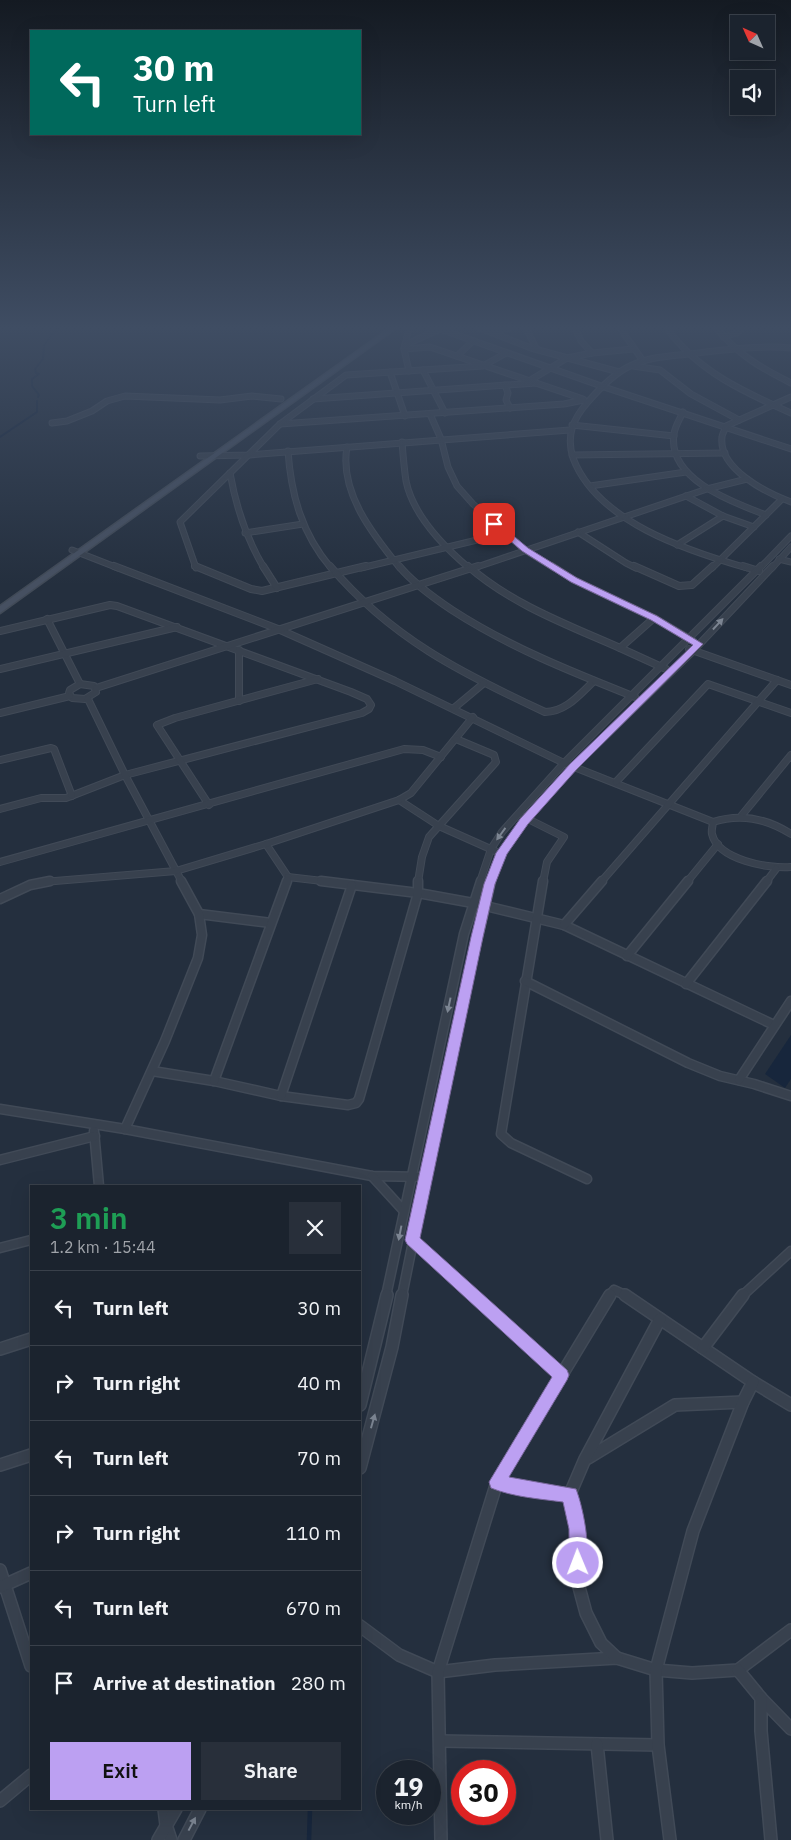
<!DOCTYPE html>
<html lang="en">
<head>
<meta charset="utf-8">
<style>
  :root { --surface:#1b232e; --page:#282f3a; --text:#f1f3f6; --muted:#a0a4aa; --line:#39404a; --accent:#bca0f2 }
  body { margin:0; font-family:"IBM Plex Sans",sans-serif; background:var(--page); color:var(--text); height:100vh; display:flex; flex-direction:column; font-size:19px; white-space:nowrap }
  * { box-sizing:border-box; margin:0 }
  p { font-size:16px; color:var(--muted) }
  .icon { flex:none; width:28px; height:28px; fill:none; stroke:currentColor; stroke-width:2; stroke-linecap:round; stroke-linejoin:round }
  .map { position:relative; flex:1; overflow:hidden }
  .panel { position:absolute; left:30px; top:1185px; width:331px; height:625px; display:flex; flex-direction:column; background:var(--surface); border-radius:0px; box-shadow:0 5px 20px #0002,0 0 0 1px var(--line) }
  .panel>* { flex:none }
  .guide { position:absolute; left:30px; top:30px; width:331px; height:105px; border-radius:0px; box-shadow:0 5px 20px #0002,0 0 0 1px var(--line); background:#00695c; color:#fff; overflow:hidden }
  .needle { width:32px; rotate:315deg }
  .controls { position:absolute; left:730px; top:15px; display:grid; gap:10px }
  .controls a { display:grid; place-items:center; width:45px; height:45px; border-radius:0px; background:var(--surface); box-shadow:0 5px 20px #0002,0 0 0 1px var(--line); font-size:25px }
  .speed { position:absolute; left:376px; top:1760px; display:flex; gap:10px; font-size:25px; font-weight:700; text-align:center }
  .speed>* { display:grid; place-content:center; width:65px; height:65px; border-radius:50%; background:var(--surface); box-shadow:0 5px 20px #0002,0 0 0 1px var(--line); line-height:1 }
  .speed small { font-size:12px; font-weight:400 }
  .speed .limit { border:8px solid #d22; background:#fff; color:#111 }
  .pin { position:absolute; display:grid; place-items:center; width:42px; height:42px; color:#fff; margin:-21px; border-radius:10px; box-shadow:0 2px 8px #0006 }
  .me { position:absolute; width:55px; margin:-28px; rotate:359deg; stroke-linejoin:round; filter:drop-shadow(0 0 4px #0008) }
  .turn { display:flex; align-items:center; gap:18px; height:105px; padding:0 20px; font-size:22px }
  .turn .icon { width:65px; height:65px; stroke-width:2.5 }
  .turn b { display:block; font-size:35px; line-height:42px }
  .round { display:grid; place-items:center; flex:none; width:52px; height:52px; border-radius:0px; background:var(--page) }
  .head { display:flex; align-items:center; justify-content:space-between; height:85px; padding:0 20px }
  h1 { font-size:30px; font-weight:600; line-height:38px; color:#1e9e55 }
  .button { display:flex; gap:10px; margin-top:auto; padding:10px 20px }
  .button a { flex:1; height:58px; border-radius:0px; background:var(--accent); color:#111; font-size:20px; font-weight:600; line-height:58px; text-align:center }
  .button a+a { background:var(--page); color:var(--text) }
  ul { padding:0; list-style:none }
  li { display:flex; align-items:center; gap:15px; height:75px; padding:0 20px; border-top:1px solid var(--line) }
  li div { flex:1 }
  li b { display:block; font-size:19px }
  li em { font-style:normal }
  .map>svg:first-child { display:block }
  .water { fill:#17263c }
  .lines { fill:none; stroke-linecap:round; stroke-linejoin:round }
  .stream-far1 { stroke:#17263c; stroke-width:2 }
  .stream { stroke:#17263c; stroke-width:4.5 }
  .street-far3-casing { stroke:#414a57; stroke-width:7 }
  .street-far2-casing { stroke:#414a57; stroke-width:8 }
  .street-far1-casing { stroke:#414a57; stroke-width:11 }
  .street-casing { stroke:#414a57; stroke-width:14 }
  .secondary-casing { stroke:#414a57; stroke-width:3 }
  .street-far3 { stroke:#38414e; stroke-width:5 }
  .street-far2 { stroke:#38414e; stroke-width:6 }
  .street-far1 { stroke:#38414e; stroke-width:8 }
  .street { stroke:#38414e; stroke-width:11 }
  .secondary { fill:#465061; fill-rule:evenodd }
  .oneway { fill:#7c8592 }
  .route { fill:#bca0f2; stroke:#7a689d }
</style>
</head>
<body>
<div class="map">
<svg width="791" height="1840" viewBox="0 0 791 1840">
  <rect width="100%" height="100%" fill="#242f3e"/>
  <path class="water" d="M791,1035V1079L785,1088L765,1074Z"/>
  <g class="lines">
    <g class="stream-far1">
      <path d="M38,397L39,395L32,386V379L39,374L36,373L35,369L43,359L44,345L57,328"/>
      <path d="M0,437L37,412V401"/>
    </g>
    <path class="stream" d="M309,1840L310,1809"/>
    <defs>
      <g id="street-far3">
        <path d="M409,328L404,349L409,371"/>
        <path d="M437,328L604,387L791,449"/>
        <path d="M480,328L531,348L619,372"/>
        <path d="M526,328L536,348"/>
        <path d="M575,328L581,341L592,353"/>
        <path d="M620,328L643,361"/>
        <path d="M667,328C697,371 744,392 791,413"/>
        <path d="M717,328C736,354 763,369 791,383"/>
        <path d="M491,332L510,328"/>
        <path d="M723,337L737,333L742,328"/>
        <path d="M405,345L442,328"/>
        <path d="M404,349L430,347L583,399"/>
        <path d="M457,356L473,341"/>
        <path d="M633,366L660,370L691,394L739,420"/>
        <path d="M423,370L445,413"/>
        <path d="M390,372L405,416"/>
        <path d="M529,381L567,358L592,353L633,349"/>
        <path d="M505,385L508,393L506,400L510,408"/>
        <path d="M791,397L726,426C725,430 722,434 722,437C718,469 767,493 791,502"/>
        <path d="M313,399L536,383"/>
        <path d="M683,412C680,419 675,426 674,434C667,479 732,502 766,515"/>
        <path d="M430,414L441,439L448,467L457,486L473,504L525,550L554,568"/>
        <path d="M52,423L67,421L92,411L107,401L125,396L220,400L252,396L281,399"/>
        <path d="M280,424L564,404L584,400"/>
        <path d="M572,425L674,436"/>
        <path d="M402,442C403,455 404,468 406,481C413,515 443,546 469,568"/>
        <path d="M347,447C339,492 373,535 400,568"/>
        <path d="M288,451C291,495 302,534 331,568"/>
        <path d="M572,455L725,453"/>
        <path d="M200,456L249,455L570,430"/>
        <path d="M230,473C236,507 246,538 264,568"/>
        <path d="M590,486L686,472"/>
        <path d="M686,496L723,516L754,527"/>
        <path d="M578,532L626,563L636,568"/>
        <path d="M245,533L303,524"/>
        <path d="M677,545L723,516"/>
        <path d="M72,550L118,568"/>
        <path d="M779,559L791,562"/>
        <path d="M196,568L180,522L280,424L346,375L483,366L506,353"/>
        <path d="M361,568L506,533"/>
        <path d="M474,568L707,489L747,479"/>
        <path d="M712,568L782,499"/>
        <path d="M747,568C688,551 597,522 573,458C566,436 573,419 587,403C599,389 613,374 630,366C648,357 669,356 689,354C723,350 757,345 791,348"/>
        <path d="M760,568L791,536"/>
        <path d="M772,568L791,547"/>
      </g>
      <g id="street-far2">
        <path d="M114,566L278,629L395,681L564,763L713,822"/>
        <path d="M195,566L251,589L262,591L366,566"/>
        <path d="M263,566L277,588"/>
        <path d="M330,566C391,638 461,673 545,712C566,712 580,694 594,681"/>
        <path d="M399,566C413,583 434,598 452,610C509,647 572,672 635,697"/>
        <path d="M468,566C511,604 568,625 620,648L654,618L693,641"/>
        <path d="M552,566L574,580L654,618"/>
        <path d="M634,566L679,586L692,585L713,566"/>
        <path d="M743,566L759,571"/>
        <path d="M47,619L80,684"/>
        <path d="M0,631L110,605L117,606L351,692L367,699L371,705L369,709L362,713L125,775L66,798H41L0,809"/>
        <path d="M620,648L666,669"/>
        <path d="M689,649L791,685"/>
        <path d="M239,650V701"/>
        <path d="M0,669L177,627"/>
        <path d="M80,684L94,686L96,692L85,699L72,698L69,693L70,690Z"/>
        <path d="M96,688L478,566"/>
        <path d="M88,699L125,775L182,882"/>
        <path d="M454,708L484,683"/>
        <path d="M0,713L70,696"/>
        <path d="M0,760L51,748L54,749L72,796"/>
        <path d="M616,782L708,684L791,713"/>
        <path d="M399,800L439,826L495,851"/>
        <path d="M209,805L157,725L175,718L318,679"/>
        <path d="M742,815L791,755"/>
        <path d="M524,817L564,837L547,862L543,882"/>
        <path d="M791,834C766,818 741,813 713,822C713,825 711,830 712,834C718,860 769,869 791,867"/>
        <path d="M266,844L288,877"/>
        <path d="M0,862L404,749L423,750L441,757"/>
        <path d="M288,877L331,882"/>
        <path d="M43,882L176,871L266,844L399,800L411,793L473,717"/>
        <path d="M286,882L288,877"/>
        <path d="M418,882L422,857L429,837L496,762L494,755L456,739"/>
        <path d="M480,882L491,849L502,832L564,763L761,566"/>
        <path d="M491,882L501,853L524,822L574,766L693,651L773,566"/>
        <path d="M601,882L777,680"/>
        <path d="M687,882L718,844"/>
        <path d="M766,882L776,869"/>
      </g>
      <g id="street-far1">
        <path d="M321,881L418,893L473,903L564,925L774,1025"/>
        <path d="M543,881L501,1134L511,1143L587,1179"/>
        <path d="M0,899L30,885L50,881"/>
        <path d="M199,914L271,923"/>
        <path d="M564,925L602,881"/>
        <path d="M627,956L688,881"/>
        <path d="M525,981L688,1063L720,1076L754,1084L791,1096"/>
        <path d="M686,984L767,881"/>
        <path d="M152,1071L214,1081L281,1096L348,1105L356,1103L359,1099L418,893V881"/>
        <path d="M739,1080L791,1001"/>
        <path d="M214,1081L287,881"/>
        <path d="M281,1096L352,885"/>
        <path d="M0,1109L125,1129L372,1176L425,1177"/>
        <path d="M125,1129L165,1041L198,958L202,935L199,914L181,881"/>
        <path d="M94,1131L99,1186"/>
        <path d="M0,1160L95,1136"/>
        <path d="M372,1176L404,1211"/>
        <path d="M412,1240L475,1296"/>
        <path d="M0,1248L31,1240"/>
        <path d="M386,1296L464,934L481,881"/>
        <path d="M402,1296L453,1044L491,881"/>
        <path d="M610,1296L614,1290L627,1296"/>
        <path d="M742,1296L791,1251"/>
      </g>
      <g id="street">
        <path d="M473,1295L562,1375"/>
        <path d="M625,1295L753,1382L791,1405"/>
        <path d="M703,1348L743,1295"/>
        <path d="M0,1349L31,1339"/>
        <path d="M360,1405L387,1295"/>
        <path d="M588,1458L675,1405L743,1402"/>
        <path d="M0,1465L31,1455"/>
        <path d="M360,1468L392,1347L402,1295"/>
        <path d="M497,1482L527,1489L570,1494"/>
        <path d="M0,1570L31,1666"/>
        <path d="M0,1587L31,1573"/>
        <path d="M360,1626L399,1655L438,1672L495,1665L617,1658L656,1670L692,1673L738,1670L791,1630"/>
        <path d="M617,1658L601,1643L586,1613L579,1587L577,1529L570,1494L585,1459L660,1319"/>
        <path d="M738,1670L761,1698L791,1729"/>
        <path d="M761,1698V1731L771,1840"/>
        <path d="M441,1741L658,1745"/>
        <path d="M597,1744L607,1840"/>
        <path d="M0,1801L31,1775"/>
        <path d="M164,1809L166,1825L171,1840"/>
        <path d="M158,1840L176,1809"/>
        <path d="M184,1840L200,1809"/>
        <path d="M441,1840L438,1672L497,1482L610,1295"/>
        <path d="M670,1840L658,1745L656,1670L693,1531L743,1402L753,1382"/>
      </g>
      <path id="secondary" d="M390,328H396L0,613V606Z"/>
    </defs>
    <use href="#street-far3" class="street-far3-casing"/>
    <use href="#street-far2" class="street-far2-casing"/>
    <use href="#street-far1" class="street-far1-casing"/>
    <use href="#street" class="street-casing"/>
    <use href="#secondary" class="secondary-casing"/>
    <use href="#street-far3" class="street-far3"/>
    <use href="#street-far2" class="street-far2"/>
    <use href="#street-far1" class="street-far1"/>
    <use href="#street" class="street"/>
    <use href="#secondary" class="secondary"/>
  </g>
  <defs><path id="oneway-solid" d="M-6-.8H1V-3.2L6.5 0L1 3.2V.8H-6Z" transform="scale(1.25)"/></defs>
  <g class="oneway">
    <use href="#oneway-solid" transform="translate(718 624) rotate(-47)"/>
    <use href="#oneway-solid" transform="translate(501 834) rotate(126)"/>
    <use href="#oneway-solid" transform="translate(449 1005) rotate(102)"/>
    <use href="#oneway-solid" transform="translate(400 1233) rotate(101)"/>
    <use href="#oneway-solid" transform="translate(373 1421) rotate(-74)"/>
    <use href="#oneway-solid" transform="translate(192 1824) rotate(-62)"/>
  </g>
  <linearGradient id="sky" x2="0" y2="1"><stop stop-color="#141a22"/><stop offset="0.56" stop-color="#3f4d63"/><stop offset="1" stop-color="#3f4d63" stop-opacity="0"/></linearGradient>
  <rect width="791" height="585" fill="url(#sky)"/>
  <path class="route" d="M492,522H497L528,548L577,578L657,616L703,644L577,769L528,824L507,854L495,884L483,937L420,1238L567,1370L569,1375L567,1380L509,1477L576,1489C583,1507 592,1550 584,1569L578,1572L572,1569L569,1563V1529L563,1502C540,1499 513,1497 491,1488L489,1482L552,1377L407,1244L405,1240L471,937L484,884L496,853L520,819L570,764L693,645L651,620L571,582L522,551L492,525Z"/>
</svg>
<div class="controls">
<a><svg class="needle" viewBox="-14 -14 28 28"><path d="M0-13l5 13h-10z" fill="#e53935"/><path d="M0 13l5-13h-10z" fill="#a0a4aa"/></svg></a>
<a><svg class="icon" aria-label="sound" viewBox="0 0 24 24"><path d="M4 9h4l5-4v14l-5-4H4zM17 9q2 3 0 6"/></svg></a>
</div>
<div class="speed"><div>19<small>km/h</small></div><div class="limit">30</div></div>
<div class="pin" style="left:494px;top:524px;background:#d93025"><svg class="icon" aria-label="arrive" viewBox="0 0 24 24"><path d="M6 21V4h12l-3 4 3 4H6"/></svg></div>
<svg class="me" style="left:578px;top:1563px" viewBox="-20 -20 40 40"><circle r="17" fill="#bca0f2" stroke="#fff" stroke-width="3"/><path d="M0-11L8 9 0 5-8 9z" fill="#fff"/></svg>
<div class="guide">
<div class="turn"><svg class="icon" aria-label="left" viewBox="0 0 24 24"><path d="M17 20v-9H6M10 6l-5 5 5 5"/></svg><div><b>30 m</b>Turn left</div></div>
</div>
<section class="panel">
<div class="head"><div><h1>3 min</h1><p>1.2 km · 15:44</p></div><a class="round"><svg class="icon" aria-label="close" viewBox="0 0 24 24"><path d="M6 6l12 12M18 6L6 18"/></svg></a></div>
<ul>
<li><svg class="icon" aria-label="left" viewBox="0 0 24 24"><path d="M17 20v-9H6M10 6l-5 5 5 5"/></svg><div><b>Turn left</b></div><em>30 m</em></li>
<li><svg class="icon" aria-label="right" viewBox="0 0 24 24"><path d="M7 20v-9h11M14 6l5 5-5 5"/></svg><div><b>Turn right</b></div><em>40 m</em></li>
<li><svg class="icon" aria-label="left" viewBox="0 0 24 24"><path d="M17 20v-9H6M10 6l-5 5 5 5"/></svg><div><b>Turn left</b></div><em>70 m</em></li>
<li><svg class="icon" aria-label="right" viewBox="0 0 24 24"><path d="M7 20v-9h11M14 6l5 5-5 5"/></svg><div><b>Turn right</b></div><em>110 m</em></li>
<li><svg class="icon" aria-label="left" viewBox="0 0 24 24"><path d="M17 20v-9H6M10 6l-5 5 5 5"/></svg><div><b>Turn left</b></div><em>670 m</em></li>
<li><svg class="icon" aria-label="arrive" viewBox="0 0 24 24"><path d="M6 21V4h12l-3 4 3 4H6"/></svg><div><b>Arrive at destination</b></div><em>280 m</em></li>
</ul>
<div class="button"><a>Exit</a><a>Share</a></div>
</section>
</div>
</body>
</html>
